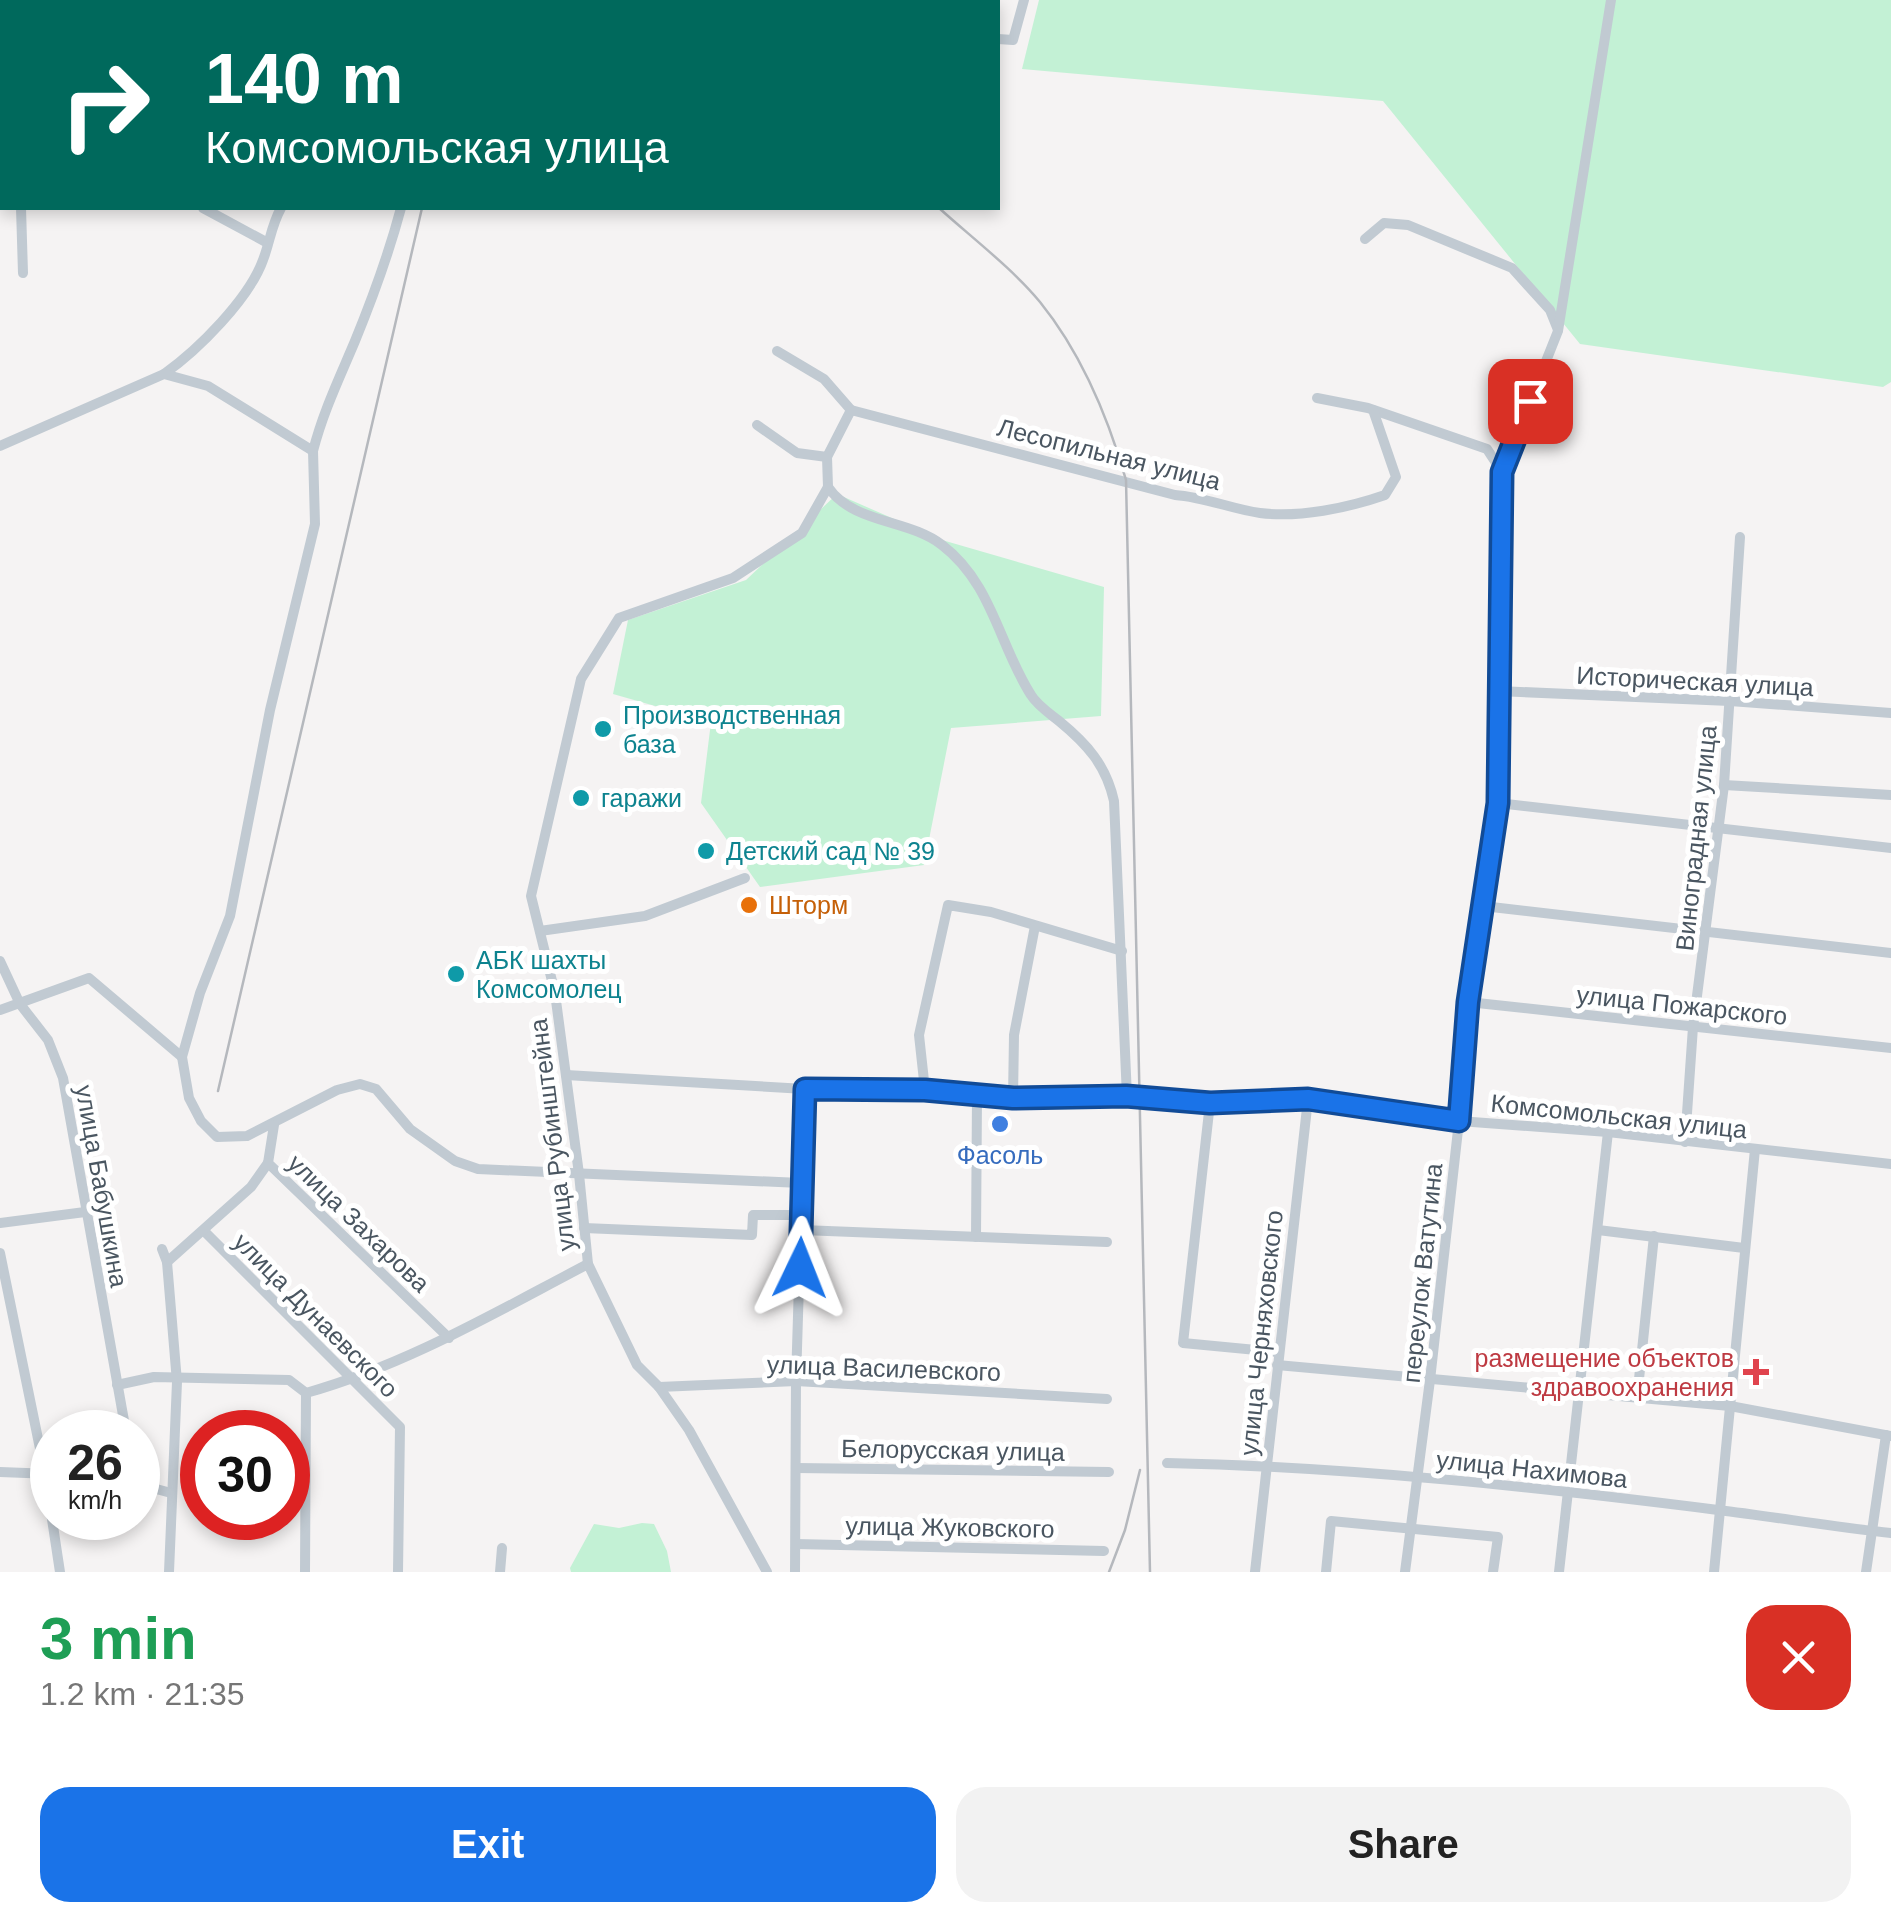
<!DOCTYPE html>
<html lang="en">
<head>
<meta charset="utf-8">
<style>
  :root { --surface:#fff; --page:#f2f2f2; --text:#222; --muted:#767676; --accent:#1a73e8 }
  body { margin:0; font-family:Arial,sans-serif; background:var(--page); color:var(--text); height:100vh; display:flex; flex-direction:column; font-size:38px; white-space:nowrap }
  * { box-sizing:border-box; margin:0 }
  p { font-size:32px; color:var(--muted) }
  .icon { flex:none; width:55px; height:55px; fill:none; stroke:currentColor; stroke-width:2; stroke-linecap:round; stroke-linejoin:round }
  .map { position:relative; height:1572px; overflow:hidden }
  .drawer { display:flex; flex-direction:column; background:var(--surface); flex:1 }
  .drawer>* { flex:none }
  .guide { position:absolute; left:0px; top:0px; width:1000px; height:210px; box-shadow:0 5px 15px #0003; background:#00695c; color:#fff; overflow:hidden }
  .speed { position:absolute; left:30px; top:1410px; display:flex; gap:20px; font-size:50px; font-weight:700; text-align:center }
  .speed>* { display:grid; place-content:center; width:130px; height:130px; border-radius:50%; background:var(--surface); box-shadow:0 5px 15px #0003; line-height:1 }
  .speed small { font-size:25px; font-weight:400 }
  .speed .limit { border:15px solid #d22; background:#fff; color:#111 }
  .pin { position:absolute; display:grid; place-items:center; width:85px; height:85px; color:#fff; margin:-42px; border-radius:20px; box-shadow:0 5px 15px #0006 }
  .me { position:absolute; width:110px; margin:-55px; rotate:2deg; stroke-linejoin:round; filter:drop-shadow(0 0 8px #0008) }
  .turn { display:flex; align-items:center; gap:35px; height:210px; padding:0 40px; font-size:45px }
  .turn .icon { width:130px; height:130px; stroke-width:2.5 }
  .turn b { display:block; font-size:70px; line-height:85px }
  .round { display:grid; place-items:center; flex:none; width:105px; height:105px; border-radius:30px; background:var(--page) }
  .head { display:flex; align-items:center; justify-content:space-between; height:170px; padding:0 40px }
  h1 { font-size:60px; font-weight:600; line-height:75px; color:#1e9e55 }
  .cta { display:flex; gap:20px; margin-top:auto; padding:20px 40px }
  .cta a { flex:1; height:115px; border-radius:30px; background:var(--accent); color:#fff; font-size:40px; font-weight:600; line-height:115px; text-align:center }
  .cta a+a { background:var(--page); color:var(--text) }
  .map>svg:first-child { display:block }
  .green { fill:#c3f1d5 }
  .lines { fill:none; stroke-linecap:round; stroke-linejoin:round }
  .street { stroke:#c1cad2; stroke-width:10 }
  .rail { stroke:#b5b8bd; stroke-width:2.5 }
  .route-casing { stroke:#114b97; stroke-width:25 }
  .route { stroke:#1a73e8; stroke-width:18 }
  .culture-dot { fill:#0f9aa8; stroke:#fff; stroke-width:4 }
  .food-dot { fill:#e8710a; stroke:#fff; stroke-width:4 }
  .shop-dot { fill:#3f7fe0; stroke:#fff; stroke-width:4 }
  .health-dot { fill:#e0444e; stroke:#fff; stroke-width:4 }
  .labels { text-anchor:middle; stroke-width:10; stroke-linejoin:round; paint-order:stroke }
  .street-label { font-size:25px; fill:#4a5661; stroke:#fff }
  .culture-label { font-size:25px; fill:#0d838f; stroke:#fff; text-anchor:start }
  .food-label { font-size:25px; fill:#c56008; stroke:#fff; text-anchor:start }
  .shop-label { font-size:25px; fill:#366cbe; stroke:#fff }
  .health-label { font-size:25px; fill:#be3a42; stroke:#fff; text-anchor:end }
</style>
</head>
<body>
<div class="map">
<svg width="1891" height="1572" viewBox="0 0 1891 1572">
  <rect width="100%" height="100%" fill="#f5f3f3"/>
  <g class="green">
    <path d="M1039,0H1891V382L1883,387L1580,344L1383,101L1022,69Z"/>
    <path d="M837,494L942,540L1104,587L1101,716L951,728L924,865L760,887L701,803L711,722L613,694L628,620L746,580Z"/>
    <path d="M642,1523L654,1524L667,1551L671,1572H571L570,1568L594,1524L619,1528Z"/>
  </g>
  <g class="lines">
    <g class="street">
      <path d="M90,0L93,2"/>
      <path d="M262,0L263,2"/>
      <path d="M852,0L861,2"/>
      <path d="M56,2V0"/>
      <path d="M294,2V0"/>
      <path d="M448,2L449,0"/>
      <path d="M998,39L1013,40L1024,0"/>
      <path d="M0,104L2,106"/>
      <path d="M21,208L23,273"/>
      <path d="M203,208L266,242"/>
      <path d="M1365,239L1384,223L1408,225L1512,268L1550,310L1558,330"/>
      <path d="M777,351L824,379L851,410L827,457"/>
      <path d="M164,374C198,350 249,299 263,260C270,242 271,226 281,208"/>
      <path d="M1317,398L1368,408L1487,449L1502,472"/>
      <path d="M851,410L1175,495C1205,497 1231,509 1260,513C1299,518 1348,508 1385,495L1396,477L1373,410"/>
      <path d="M757,425L797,453L827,457L828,487C853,524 909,519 942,545C992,583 999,645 1031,695C1037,705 1049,713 1059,721C1087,744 1106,765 1114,801L1127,1097"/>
      <path d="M0,446L164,374L208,386L313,451L315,524L270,710L230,916L200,993L182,1057L189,1098L201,1121L217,1137L247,1136L337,1090L360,1084L376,1089L410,1129L455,1161L478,1169L801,1183"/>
      <path d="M313,451C323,412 339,379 355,341C373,297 389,253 401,208"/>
      <path d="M1498,691L1730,701L1891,713"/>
      <path d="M1724,785L1891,795"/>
      <path d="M1498,803L1891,848"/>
      <path d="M1483,906L1891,953"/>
      <path d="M540,931L645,916L745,878"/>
      <path d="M0,961L20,1004L48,1040L63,1078L126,1432"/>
      <path d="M1468,1002L1891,1048"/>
      <path d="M0,1010L89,978L182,1057"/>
      <path d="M566,1075L805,1089L925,1090L1013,1098L1127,1097L1210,1103L1308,1099L1459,1121L1608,1132L1891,1164"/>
      <path d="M925,1090L919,1035L948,905L991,912L1122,951"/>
      <path d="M1013,1098L1014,1035L1035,926"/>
      <path d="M1210,1103L1183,1343L1278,1352"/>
      <path d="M274,1125L268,1163L449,1338"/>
      <path d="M1685,1142L1693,1027L1724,785L1740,537"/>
      <path d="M0,1223L85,1212"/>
      <path d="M584,1228L752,1235L753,1215H802"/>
      <path d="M802,1230L1107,1242"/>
      <path d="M1598,1230L1744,1248"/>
      <path d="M204,1231L400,1427L398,1572"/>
      <path d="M976,1237L977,1096"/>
      <path d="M162,1249L167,1262L177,1382L169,1572"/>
      <path d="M0,1253L45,1473L60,1572"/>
      <path d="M167,1262L251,1187L268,1163"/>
      <path d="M1277,1365L1730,1406L1891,1436"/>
      <path d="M117,1385L154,1377L289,1380L306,1393"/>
      <path d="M659,1387L796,1381L1107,1399"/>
      <path d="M306,1393C406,1365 496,1312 588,1264"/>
      <path d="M1637,1398L1654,1236"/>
      <path d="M1167,1463C1351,1467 1536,1487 1718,1510C1776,1517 1833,1527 1891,1533"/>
      <path d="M796,1468L1109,1472"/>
      <path d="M0,1472L52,1474"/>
      <path d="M138,1484L171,1493"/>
      <path d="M796,1544L1104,1551"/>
      <path d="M305,1572L306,1393"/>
      <path d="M500,1572L502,1548"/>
      <path d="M767,1572L689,1430L659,1387L637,1365L588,1264L579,1174L555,993L531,896L581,679L619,618L733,578L802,533L828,487"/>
      <path d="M795,1572L796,1381L805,1089"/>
      <path d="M1255,1572L1308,1099"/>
      <path d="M1326,1572L1331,1521L1498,1537L1493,1572"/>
      <path d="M1405,1572L1430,1380L1459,1121L1468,1002L1498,803L1502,472L1558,331L1611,0"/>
      <path d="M1559,1572L1608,1132"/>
      <path d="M1714,1572L1755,1149"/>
      <path d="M1866,1572L1886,1435"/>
    </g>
    <g class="rail">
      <path d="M706,0L708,2"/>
      <path d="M469,2L470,0"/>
      <path d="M939,208C971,237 1013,269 1040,302C1082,354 1108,417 1126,480L1150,1572"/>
      <path d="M218,1091L422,208"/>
      <path d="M1109,1572L1125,1530L1140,1470"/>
    </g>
  </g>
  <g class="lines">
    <defs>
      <path id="route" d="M800,1268L805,1089L925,1090L1013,1098L1126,1096L1210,1103L1308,1099L1459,1121L1468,1002L1498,803L1502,472L1530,401"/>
    </defs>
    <use href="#route" class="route-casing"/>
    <use href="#route" class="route"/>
  </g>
  <g class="culture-dot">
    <circle cx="603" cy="729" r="10"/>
    <circle cx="581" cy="798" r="10"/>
    <circle cx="706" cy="851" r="10"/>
    <circle cx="456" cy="974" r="10"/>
  </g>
  <circle class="food-dot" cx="749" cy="905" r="10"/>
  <circle class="shop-dot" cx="1000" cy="1124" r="10"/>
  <path class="health-dot" d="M1751 1357h10v10h10v10h-10v10h-10v-10h-10v-10h10z"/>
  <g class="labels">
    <g class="street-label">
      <text transform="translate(1109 454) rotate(14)" y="9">Лесопильная улица</text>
      <text transform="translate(1695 681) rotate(3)" y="9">Историческая улица</text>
      <text transform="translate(1696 838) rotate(-84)" y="9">Виноградная улица</text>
      <text transform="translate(1682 1005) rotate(6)" y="9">улица Пожарского</text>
      <text transform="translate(1619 1116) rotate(6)" y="9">Комсомольская улица</text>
      <text transform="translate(552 1135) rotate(-97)" y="9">улица Рубинштейна</text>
      <text transform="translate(102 1186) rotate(80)" y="9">улица Бабушкина</text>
      <text transform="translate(359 1223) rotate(44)" y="9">улица Захарова</text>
      <text transform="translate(1422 1273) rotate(-84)" y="9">переулок Ватутина</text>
      <text transform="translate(316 1315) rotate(45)" y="9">улица Дунаевского</text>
      <text transform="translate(1261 1333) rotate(-84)" y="9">улица Черняховского</text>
      <text transform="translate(884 1368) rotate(2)" y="9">улица Василевского</text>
      <text transform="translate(953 1450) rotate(1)" y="9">Белорусская улица</text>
      <text transform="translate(1532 1469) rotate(6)" y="9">улица Нахимова</text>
      <text transform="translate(950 1527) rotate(1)" y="9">улица Жуковского</text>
    </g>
    <g class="culture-label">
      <text x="623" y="724">Производственная<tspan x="623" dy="29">база</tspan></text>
      <text x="601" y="807">гаражи</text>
      <text x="726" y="860">Детский сад № 39</text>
      <text x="476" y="969">АБК шахты<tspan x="476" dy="29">Комсомолец</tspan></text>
    </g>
    <g class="food-label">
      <text x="769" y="914">Шторм</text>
    </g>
    <g class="shop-label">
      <text x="1000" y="1164">Фасоль</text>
    </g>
    <g class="health-label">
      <text x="1734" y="1367">размещение объектов<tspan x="1734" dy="29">здравоохранения</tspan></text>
    </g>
  </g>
</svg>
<div class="speed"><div>26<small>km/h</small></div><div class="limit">30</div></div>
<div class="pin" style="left:1530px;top:401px;background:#d93025"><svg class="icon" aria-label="arrive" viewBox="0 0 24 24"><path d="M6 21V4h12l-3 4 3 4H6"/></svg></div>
<svg class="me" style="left:800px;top:1268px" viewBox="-20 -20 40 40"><path d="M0-17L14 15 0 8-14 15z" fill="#1a73e8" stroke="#fff" stroke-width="4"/></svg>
<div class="guide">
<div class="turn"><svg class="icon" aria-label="right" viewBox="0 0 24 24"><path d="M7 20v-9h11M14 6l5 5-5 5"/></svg><div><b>140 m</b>Комсомольская улица</div></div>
</div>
</div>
<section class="drawer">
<div class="head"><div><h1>3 min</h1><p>1.2 km · 21:35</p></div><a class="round" style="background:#d93025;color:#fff"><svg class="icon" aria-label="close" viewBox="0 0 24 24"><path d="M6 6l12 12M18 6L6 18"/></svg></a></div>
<div class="cta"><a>Exit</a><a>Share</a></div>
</section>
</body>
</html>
